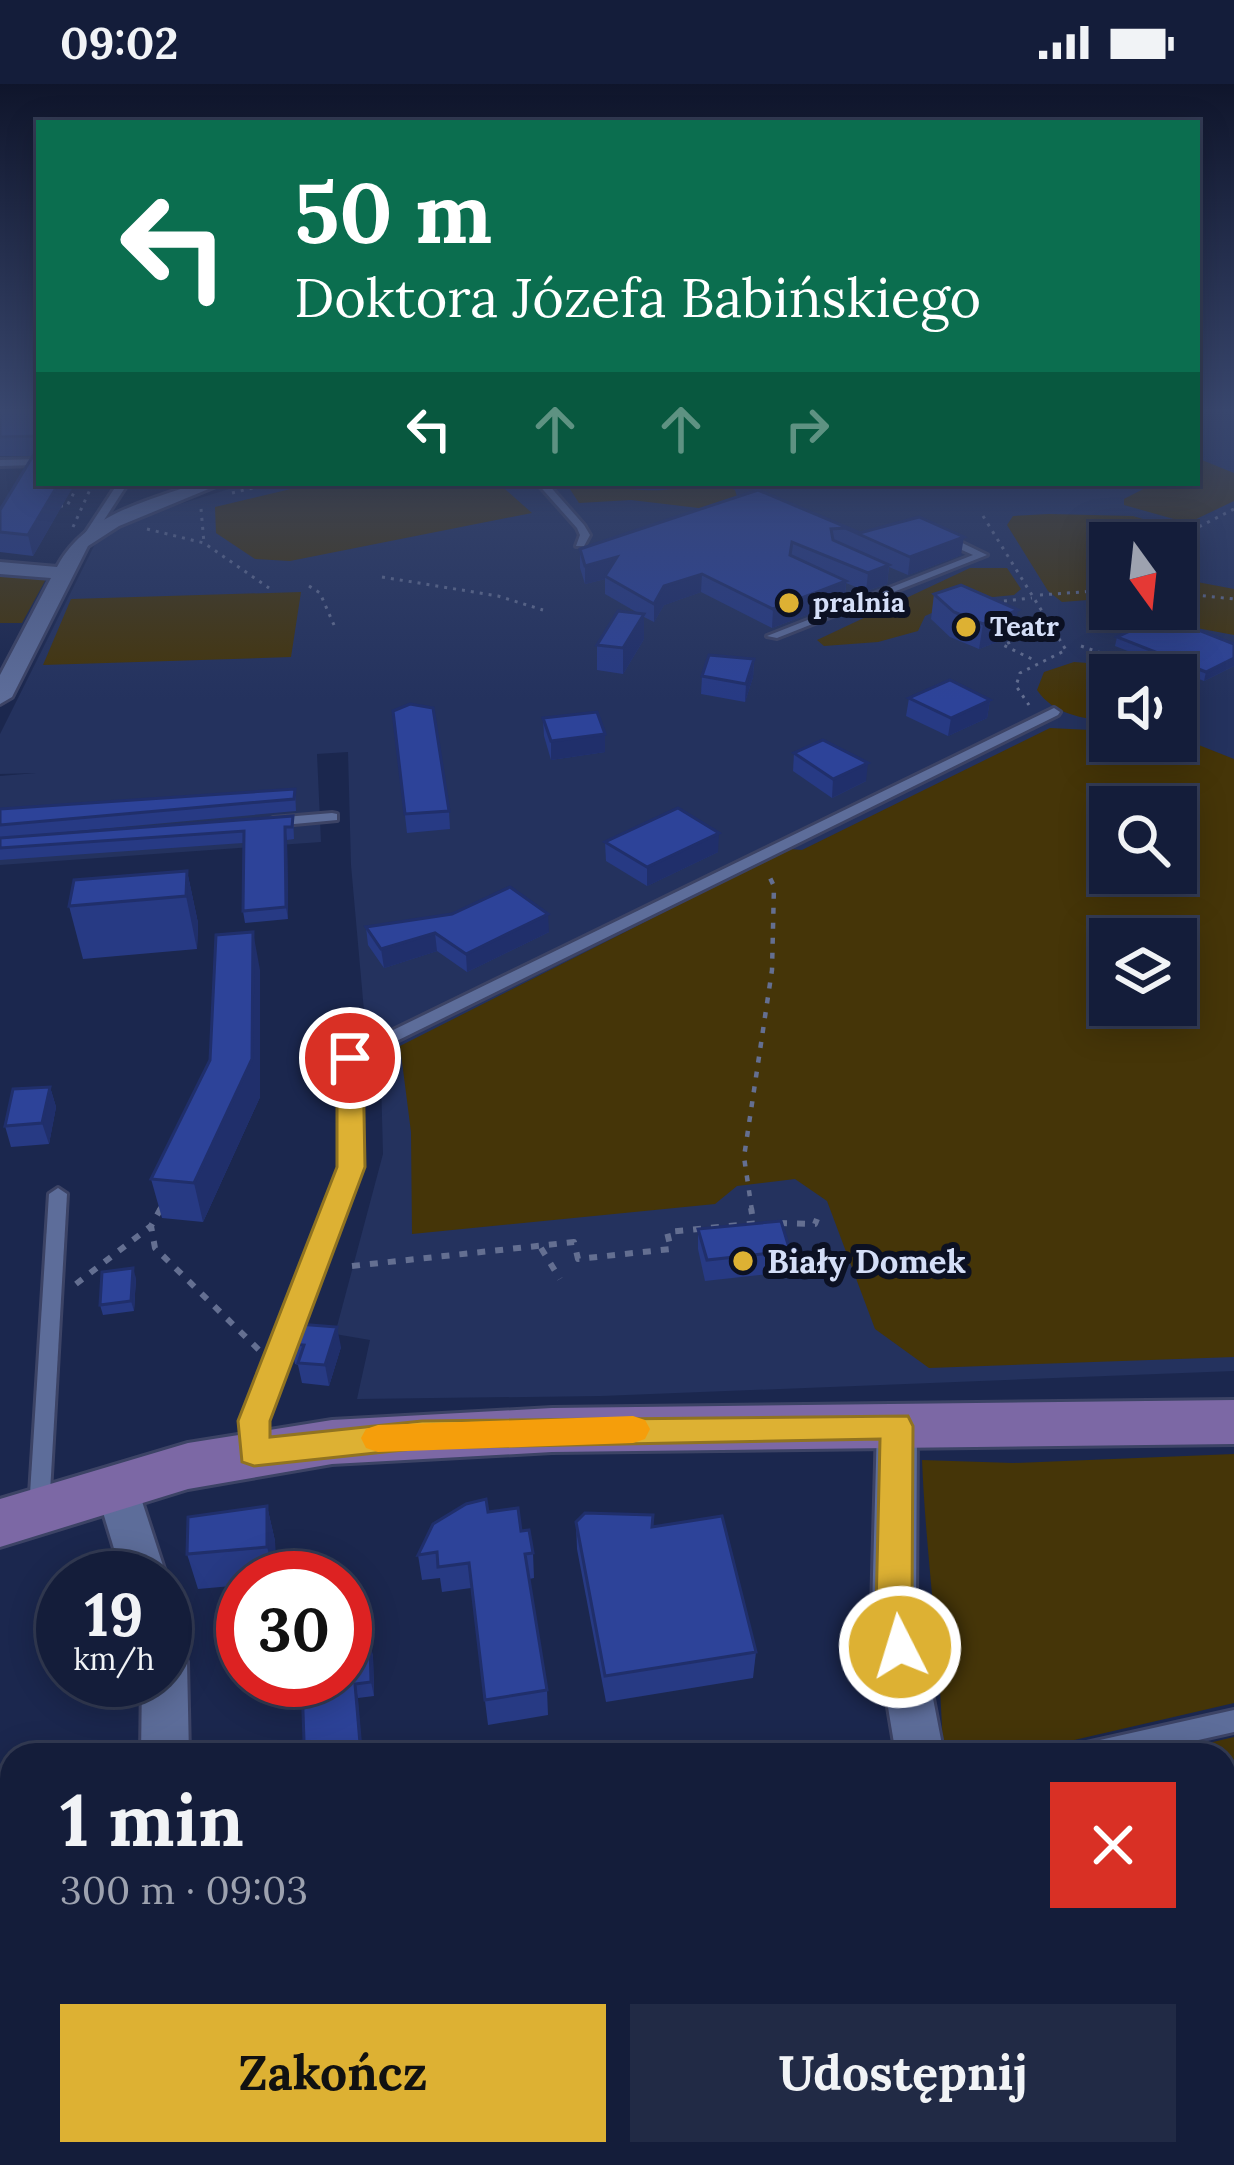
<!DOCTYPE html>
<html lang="pl">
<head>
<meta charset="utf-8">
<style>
  :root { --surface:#141d3a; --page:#212a45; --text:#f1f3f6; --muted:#9da2af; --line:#333b54; --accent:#ddb133 }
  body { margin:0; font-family:Lora,serif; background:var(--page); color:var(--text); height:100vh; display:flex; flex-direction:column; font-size:45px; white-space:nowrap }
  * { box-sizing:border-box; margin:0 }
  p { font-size:39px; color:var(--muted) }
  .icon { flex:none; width:66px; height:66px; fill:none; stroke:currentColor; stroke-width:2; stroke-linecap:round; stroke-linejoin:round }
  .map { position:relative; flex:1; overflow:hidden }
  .sheet { position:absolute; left:0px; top:1659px; width:1236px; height:423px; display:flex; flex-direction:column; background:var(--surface); border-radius:36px 36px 0 0; box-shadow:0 6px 30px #0003,0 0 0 3px var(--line) }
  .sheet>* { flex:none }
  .banner { position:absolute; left:36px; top:36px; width:1164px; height:366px; border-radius:0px; box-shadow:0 6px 30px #0003,0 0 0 3px var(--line); background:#0b6e4f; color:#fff; overflow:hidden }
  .needle { width:78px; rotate:165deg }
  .controls { position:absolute; left:1089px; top:438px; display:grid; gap:24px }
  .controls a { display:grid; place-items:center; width:108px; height:108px; border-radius:0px; background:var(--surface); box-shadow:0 6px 30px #0003,0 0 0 3px var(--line); font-size:60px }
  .speed { position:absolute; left:36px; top:1467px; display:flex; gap:24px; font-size:60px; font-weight:700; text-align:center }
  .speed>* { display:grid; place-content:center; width:156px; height:156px; border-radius:50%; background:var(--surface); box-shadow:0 6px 30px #0003,0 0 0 3px var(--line); line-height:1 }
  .speed small { font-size:30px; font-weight:400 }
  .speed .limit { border:18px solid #d22; background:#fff; color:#111 }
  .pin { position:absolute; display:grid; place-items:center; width:102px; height:102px; color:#fff; margin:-51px; border:6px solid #fff; border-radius:50%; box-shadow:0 3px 12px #0007 }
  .me { position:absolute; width:132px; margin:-66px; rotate:355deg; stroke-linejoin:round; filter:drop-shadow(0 0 9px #0008) }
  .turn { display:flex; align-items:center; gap:42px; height:252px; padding:0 60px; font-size:54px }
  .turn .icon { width:156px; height:156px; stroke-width:2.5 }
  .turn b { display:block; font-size:84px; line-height:102px }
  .lanes { display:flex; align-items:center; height:114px; padding:0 60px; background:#0003; justify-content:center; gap:60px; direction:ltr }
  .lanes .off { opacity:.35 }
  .round { display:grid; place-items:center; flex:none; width:126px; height:126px; border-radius:0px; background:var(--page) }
  .headline { display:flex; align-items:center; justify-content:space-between; height:204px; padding:0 60px }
  h1 { font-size:72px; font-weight:700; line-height:90px }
  .action { display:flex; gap:24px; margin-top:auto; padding:24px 60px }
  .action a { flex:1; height:138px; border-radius:0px; background:var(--accent); color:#111; font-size:48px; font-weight:700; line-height:138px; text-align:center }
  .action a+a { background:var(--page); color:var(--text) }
  .status { display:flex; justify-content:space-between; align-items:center; height:84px; padding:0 60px; background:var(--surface); direction:ltr }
  .status svg { height:33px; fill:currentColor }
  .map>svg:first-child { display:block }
  .built { fill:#24325e; fill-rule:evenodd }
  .green { fill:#453508; fill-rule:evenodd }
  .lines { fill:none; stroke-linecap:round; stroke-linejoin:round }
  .lane-casing { stroke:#3c4365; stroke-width:6 }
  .street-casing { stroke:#3c4365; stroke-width:6 }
  .secondary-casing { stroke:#3c4365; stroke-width:6 }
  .path-far2 { stroke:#646f91; stroke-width:3; stroke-dasharray:3 6; stroke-linecap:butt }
  .path-far1 { stroke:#646f91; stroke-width:4.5; stroke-dasharray:6 9; stroke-linecap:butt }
  .path { stroke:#646f91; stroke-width:6; stroke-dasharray:8 10; stroke-linecap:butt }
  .lane { fill:#5d6d9a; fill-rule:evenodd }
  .street { fill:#5d6d9a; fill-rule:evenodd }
  .secondary { fill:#7c68a5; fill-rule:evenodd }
  .wall { fill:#273a84 }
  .shaded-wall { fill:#202f6b }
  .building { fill:#2d4399; stroke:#202f6b; stroke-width:3 }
  .route { fill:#ddb133; stroke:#907321; stroke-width:3 }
  .slow { fill:#f59e0b }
  .poi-dot { fill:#ddb133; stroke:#0c1123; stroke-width:4.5 }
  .labels { text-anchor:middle; stroke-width:12; stroke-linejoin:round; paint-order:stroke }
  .far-poi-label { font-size:27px; font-weight:bold; fill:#d4def7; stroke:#0c1123; text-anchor:start }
  .poi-label { font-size:33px; font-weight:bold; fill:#d4def7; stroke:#0c1123; text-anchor:start }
</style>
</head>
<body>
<div class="status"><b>09:02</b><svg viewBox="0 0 49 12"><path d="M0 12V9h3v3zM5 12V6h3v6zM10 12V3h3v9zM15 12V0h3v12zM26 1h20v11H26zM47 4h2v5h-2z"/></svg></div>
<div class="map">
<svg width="1234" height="2081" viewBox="0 0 1234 2081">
  <rect width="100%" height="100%" fill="#1b274e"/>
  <path class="built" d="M1197,325H1234V1287L601,1312L357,1315L370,1256L335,1250L383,1070L381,995L364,927L351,781L348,668L317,670L321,758L0,781V692L36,689L0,690V650L99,452L131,435L249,399H1197ZM1110,459H1176V525H1110ZM1110,591H1176V657H1110ZM1110,723H1176V789H1110ZM1110,855H1176V921H1110Z"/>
  <g class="green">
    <path d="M1197,374L1234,389V417L1188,439L1124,421V415L1155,399H1197Z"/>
    <path d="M316,399H498L532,429L290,477L255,475L216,449L215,423Z"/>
    <path d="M566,399C604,399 635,410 673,405L677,399H719L735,406L738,416L707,425L631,416L579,419Z"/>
    <path d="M1049,430L1133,432L1163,441L1154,459H1110V486L1088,516L1062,518L1048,507L1007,441L1013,432Z"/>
    <path d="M970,484H1007L1021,505L1014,511L961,516L925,532L918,547L878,558L824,562L817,556Z"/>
    <path d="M0,490L46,495L22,539H0Z"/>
    <path d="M1176,494L1234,505V551L1154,536L1133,525H1176Z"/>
    <path d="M301,508L291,573L43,581L71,515Z"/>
    <path d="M1074,578L1115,581L1144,591H1110V637C1083,635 1053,630 1037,606L1044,588Z"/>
    <path d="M1050,644L1110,647V657H1176V652L1234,675V1273L929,1284L875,1245L827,1117L795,1095L737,1102L715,1120L412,1150L411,1048L400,962L789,765L802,766ZM1110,723H1176V789H1110ZM1110,855H1176V921H1110Z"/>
    <path d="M1234,1370V1619L1009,1671H943C941,1572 926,1475 922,1376L1013,1379Z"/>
    <path d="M1234,1653V2081H1023L1021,2070H1224V1671H1158Z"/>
    <path d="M359,2070H667L669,2081H358Z"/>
  </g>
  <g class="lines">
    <defs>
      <g id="lane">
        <path d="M39,375V381L0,382V376Z"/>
        <path d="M118,399H128L93,453H85L84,451Z"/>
        <path d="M537,399H547L584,441L590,451L584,462H576L580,451L577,444Z"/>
        <path d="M942,453H950L987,471L777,554L767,552L973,471L942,457Z"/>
        <path d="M1054,624L1060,628L1058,631L358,976L359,1083L264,1337L263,1369L260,1375L253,1377L246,1375L243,1369L244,1337L343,1083L342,974L344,970Z"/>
        <path d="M332,729L337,730V736L273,742L266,738L273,734Z"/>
        <path d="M58,1104L67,1110L49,1426L46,1432L39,1435L32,1432L29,1426L49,1110Z"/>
        <path d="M1234,1626V1648L1132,1671H1070L1074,1663L1082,1660Z"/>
        <path d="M12,1910V1936L0,1938V1912Z"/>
        <path d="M988,2070H1016L1018,2081H990Z"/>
      </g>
      <g id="street">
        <path d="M197,399H223L119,442L88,462L12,613L0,620V591L51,494L0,490V478L57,483C85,430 144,419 197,399Z"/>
        <path d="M897,1326L911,1331L917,1342L916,1527L944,1671H896L872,1527L877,1342L883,1331Z"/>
        <path d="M116,1385L131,1390L137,1402L167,1494L165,1497L123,1494L95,1402L101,1390Z"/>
        <path d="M165,1558L181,1564L187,1578L189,1671H141L142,1596H165Z"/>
        <path d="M97,2070H153L151,2081H95Z"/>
      </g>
      <path id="secondary" d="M1234,1316V1360L552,1368L332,1380L188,1405L0,1463V1415L188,1359L332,1336L552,1324Z"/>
    </defs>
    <use href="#lane" class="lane-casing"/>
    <use href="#street" class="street-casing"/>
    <use href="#secondary" class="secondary-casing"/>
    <g class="path-far2">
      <path d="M232,409L273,399"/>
      <path d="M60,422H67L79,399"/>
      <path d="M201,425L204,459"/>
      <path d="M983,432L1066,566L1020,589L1016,602L1029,621"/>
      <path d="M73,443L93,399"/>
      <path d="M147,445L204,459L269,504"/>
      <path d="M1167,459L1234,425"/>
      <path d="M382,493L498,512L543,526"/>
      <path d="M309,502L320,509L334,541"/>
      <path d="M1176,509L1234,515"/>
      <path d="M1040,511L1110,506"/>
      <path d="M995,518L1032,514"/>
      <path d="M1009,544L1026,552L1003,561L1036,577"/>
      <path d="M1081,562L1164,591"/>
      <path d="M1176,599L1184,616L1176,633"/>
    </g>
    <g class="path-far1">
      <path d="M159,1127L162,1121"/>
      <path d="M752,1127L744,1073L772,886L774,802L769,792"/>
    </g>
    <g class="path">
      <path d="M161,1124L151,1142L155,1164L259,1266"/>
      <path d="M751,1124L752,1130"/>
      <path d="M779,1139L815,1140L817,1135"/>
      <path d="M541,1164L560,1195"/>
      <path d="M352,1182L574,1158L578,1175L671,1165L667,1148L761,1139"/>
      <path d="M76,1200L151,1142"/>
    </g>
    <use href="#lane" class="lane"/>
    <use href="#street" class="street"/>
    <use href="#secondary" class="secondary"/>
  </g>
  <g class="wall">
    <path d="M0,325H39V399H75L33,472L0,468V426L33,372H0Z"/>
    <path d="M628,399H673L628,402Z"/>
    <path d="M1092,399H1119L1112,404Z"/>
    <path d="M758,406L860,449L961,471L908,491L889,483L887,500L866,507L846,499L845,516L772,544L701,508L664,521L654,538L644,533V555L623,590L597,586V561L638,529L605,510V495L585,500L580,484V465Z"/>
    <path d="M934,510L1014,551L979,565L950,553L931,535Z"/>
    <path d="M1117,553L1234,560V582L1204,597L1115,562Z"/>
    <path d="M754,575L753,593L745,618L701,610L702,592Z"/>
    <path d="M909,614L990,616L987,634L948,652L906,632Z"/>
    <path d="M393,627L449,727L450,745L407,749Z"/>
    <path d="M543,634L605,668L551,676L544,652Z"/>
    <path d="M794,669L866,697L832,714L793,687Z"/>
    <path d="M295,705L296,727L0,754V725Z"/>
    <path d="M293,732L294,755L287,756L288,835L245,839L243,827V759L0,776V754Z"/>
    <path d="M605,758L718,768L647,802L606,777Z"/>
    <path d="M187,787L198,839L197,865L83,875L69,822Z"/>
    <path d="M366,843L549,848L467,888L437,867L384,884L368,861Z"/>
    <path d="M260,886V1013L203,1138L162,1134L151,1095Z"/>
    <path d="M50,1003L56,1023L49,1060L11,1063L5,1042Z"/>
    <path d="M698,1145L790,1167L788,1188L705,1197L698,1165Z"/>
    <path d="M136,1194L134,1227L103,1231L100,1221Z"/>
    <path d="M291,1260L341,1263L329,1302L302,1299L298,1281L295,1280Z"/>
    <path d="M267,1422L275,1457L276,1494H243V1501L198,1505L187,1470Z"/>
    <path d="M488,1428L521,1447L533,1469L534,1494L529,1495L547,1606L548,1631L488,1641L471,1504L442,1508L440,1494L422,1496L418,1471Z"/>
    <path d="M576,1438L652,1443L756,1568L753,1594L606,1618L577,1465Z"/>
    <path d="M370,1558L373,1573L374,1612L358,1614L304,1657L302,1614L280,1618L276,1604Z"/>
    <path d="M759,2070H884L885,2081H760Z"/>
  </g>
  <g class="shaded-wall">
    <path d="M59,399H75L33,472L28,451Z"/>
    <path d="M964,453L961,471L908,491L910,473Z"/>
    <path d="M617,473L605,492V495L585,500V482Z"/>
    <path d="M889,481L887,500L866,507L868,489Z"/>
    <path d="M702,490L701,508L664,521L654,538V520L664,502Z"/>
    <path d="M846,497L845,516L772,544L773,525Z"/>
    <path d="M1018,526L1014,551L979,565L983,540Z"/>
    <path d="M644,530V555L623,590V564Z"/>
    <path d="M1234,574V582L1204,597L1206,588Z"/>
    <path d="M754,575L753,593L745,618L746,600Z"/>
    <path d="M990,616L987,634L948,652L951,634Z"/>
    <path d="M605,650V668L551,676V657Z"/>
    <path d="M868,679L866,697L832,714L833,695Z"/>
    <path d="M285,743L287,756L288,835L286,823Z"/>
    <path d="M719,749L718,768L647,802V783Z"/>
    <path d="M187,787L198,839L197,865L186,812Z"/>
    <path d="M548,830L549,848L467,888L466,870Z"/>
    <path d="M253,848L260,886V1013L203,1138L194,1099Z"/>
    <path d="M435,849L437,867L384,884L381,865Z"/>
    <path d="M50,1003L56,1023L49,1060L42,1039Z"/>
    <path d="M133,1184L136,1194L134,1227L131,1217Z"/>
    <path d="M337,1243L341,1263L329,1302L325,1281Z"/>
    <path d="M267,1422L275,1457L276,1494L267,1463Z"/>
    <path d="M370,1558L373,1573L374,1612L371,1598Z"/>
    <path d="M355,1600L358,1614L363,1671H361Z"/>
    <path d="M327,2070H333L332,2081H326Z"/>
  </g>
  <g class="building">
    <path d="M0,325H39V352L0,353Z"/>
    <path d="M39,362V399H59L28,451L0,448V426Z"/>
    <path d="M758,406L860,449L919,433L964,453L910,473L845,444L831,445L833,456L889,481L868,489L792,458L790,471L846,497L773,525L702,490L664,502L654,520L605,492L617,473L585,482L580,465Z"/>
    <path d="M961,501L1018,526L983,540L954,528L934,510Z"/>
    <path d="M618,527L644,530L623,564L597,561Z"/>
    <path d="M1163,532L1234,560V574L1206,588L1117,553Z"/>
    <path d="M709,571L754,575L746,600L702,592Z"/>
    <path d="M950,596L990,616L951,634L909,614Z"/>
    <path d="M410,620L433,624L449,727L405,730L393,627Z"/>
    <path d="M597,628L605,650L551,657L543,634Z"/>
    <path d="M823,656L868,679L833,695L794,669Z"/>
    <path d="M295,705L294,715L0,741V725Z"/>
    <path d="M678,724L719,749L647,783L605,758Z"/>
    <path d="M293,732L292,743H285L286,823L243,827L244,747L0,764V754Z"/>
    <path d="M187,787L186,812L69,822L74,796Z"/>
    <path d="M510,803L548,830L466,870L435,849L381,865L366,843L452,830Z"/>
    <path d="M253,848L252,975L194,1099L151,1095L210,976L216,851Z"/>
    <path d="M50,1003L42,1039L5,1042L13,1005Z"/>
    <path d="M781,1137L790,1167L707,1176L698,1145Z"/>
    <path d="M133,1184L131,1217L100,1221L102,1188Z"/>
    <path d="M298,1240L337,1243L325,1281L298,1279L304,1261L291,1260Z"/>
    <path d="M486,1415L488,1428L518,1424L521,1447L529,1446L533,1469L525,1470L547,1606L485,1616L469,1479L438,1483L437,1468L418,1471L433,1440L466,1420Z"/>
    <path d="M267,1422V1463L187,1470L188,1433Z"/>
    <path d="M585,1429L653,1431L652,1443L722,1432L756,1568L605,1592L576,1438Z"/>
    <path d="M370,1558L371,1598L355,1600L361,1671H293V1658L304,1657L302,1600L276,1604V1596H345V1562Z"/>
    <path d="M263,2070H327L326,2081H261Z"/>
    <path d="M767,2070H884L885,2081H769Z"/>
  </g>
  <linearGradient id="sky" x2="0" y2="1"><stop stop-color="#0f152b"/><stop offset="0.53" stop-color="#39476e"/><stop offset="1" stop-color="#39476e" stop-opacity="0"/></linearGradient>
  <rect width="1234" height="616" fill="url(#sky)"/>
  <path class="route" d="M350,965L363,974L365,1083L270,1337V1353L422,1337L908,1332L913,1342L912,1527L918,1563L913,1575L900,1580L887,1575L876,1527L880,1355L422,1364L254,1382L242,1378L238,1337L337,1083V974Z"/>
  <path class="slow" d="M633,1332L645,1336L650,1345L645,1355L633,1359L378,1368L366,1364L361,1354L366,1345L378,1341Z"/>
  <g class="poi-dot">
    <circle cx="789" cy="519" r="12"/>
    <circle cx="966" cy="543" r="12"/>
    <circle cx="743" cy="1177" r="12"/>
  </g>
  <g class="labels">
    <g class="far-poi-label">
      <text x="813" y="528">pralnia</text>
      <text x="990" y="552">Teatr</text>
    </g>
    <g class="poi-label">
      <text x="767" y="1189">Biały Domek</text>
    </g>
  </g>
</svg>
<div class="controls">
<a><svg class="needle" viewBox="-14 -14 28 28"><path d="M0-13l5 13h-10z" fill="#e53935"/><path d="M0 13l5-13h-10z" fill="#9da2af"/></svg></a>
<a><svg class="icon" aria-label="sound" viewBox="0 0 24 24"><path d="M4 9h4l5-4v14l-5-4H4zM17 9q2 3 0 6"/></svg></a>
<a><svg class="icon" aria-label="search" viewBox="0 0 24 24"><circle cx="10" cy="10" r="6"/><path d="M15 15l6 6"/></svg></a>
<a><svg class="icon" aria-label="layers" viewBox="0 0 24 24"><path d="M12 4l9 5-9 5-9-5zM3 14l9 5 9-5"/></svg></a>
</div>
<div class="speed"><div>19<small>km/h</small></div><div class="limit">30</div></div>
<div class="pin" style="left:350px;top:974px;background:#d93025"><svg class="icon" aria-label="arrive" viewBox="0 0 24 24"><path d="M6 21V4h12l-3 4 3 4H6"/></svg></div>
<svg class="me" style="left:900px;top:1563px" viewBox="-20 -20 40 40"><circle r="17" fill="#ddb133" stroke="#fff" stroke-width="3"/><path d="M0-11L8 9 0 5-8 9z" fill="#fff"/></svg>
<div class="banner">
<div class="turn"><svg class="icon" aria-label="left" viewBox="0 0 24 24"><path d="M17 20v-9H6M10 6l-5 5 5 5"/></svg><div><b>50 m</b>Doktora Józefa Babińskiego</div></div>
<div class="lanes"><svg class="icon" aria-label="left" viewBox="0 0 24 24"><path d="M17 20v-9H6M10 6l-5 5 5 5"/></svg><svg class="icon off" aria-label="ahead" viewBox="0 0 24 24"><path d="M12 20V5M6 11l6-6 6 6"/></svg><svg class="icon off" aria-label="ahead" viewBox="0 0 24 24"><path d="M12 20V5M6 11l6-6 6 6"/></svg><svg class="icon off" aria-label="right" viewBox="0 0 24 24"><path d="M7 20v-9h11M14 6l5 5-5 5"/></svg></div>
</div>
<section class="sheet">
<div class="headline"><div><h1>1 min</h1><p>300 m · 09:03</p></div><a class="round" style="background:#d93025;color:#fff"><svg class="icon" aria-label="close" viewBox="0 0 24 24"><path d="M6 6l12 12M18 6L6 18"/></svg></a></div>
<div class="action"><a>Zakończ</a><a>Udostępnij</a></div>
</section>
</div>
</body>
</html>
